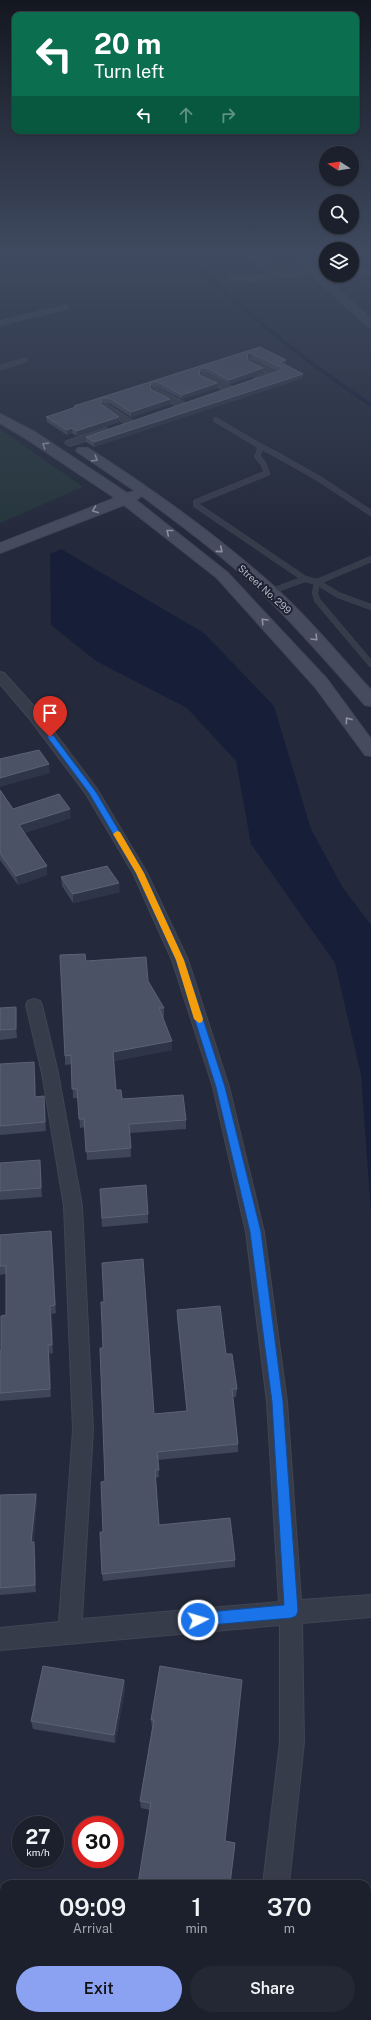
<!DOCTYPE html>
<html lang="en">
<head>
<meta charset="utf-8">
<style>
  :root { --surface:#1b202c; --page:#242834; --text:#f1f3f6; --muted:#a0a3a9; --line:#393e48; --accent:#8ba2f3 }
  body { margin:0; font-family:"Public Sans",sans-serif; background:var(--page); color:var(--text); height:100vh; display:flex; flex-direction:column; font-size:15px; white-space:nowrap }
  * { box-sizing:border-box; margin:0 }
  p { font-size:13px; color:var(--muted) }
  .icon { flex:none; width:22px; height:22px; fill:none; stroke:currentColor; stroke-width:2; stroke-linecap:round; stroke-linejoin:round }
  .map { position:relative; flex:1; overflow:hidden }
  .panel { position:absolute; left:0px; top:1880px; width:371px; height:140px; display:flex; flex-direction:column; background:var(--surface); border-radius:12px 12px 0 0; box-shadow:0 1px 3px #0004,0 0 0 1px var(--line) }
  .panel>* { flex:none }
  .banner { position:absolute; left:12px; top:12px; width:347px; height:122px; border-radius:8px; box-shadow:0 1px 3px #0004,0 0 0 1px var(--line); background:#0b6e4f; color:#fff; overflow:hidden }
  .needle { width:26px; rotate:282deg }
  .fabs { position:absolute; left:319px; top:146px; display:grid; gap:8px }
  .fabs a { display:grid; place-items:center; width:40px; height:40px; border-radius:50%; background:var(--surface); box-shadow:0 1px 3px #0004,0 0 0 1px var(--line); font-size:20px }
  .speed { position:absolute; left:12px; top:1816px; display:flex; gap:8px; font-size:20px; font-weight:700; text-align:center }
  .speed>* { display:grid; place-content:center; width:52px; height:52px; border-radius:50%; background:var(--surface); box-shadow:0 1px 3px #0004,0 0 0 1px var(--line); line-height:1 }
  .speed small { font-size:10px; font-weight:400 }
  .speed .limit { border:6px solid #d22; background:#fff; color:#111 }
  .pin { position:absolute; display:grid; place-items:center; width:34px; height:34px; color:#fff; margin:-41px -17px; border-radius:50% 50% 50% 0; rotate:-45deg; box-shadow:0 0 4px #0007 }
  .pin .icon { rotate:45deg }
  .me { position:absolute; width:44px; margin:-22px; rotate:85deg; stroke-linejoin:round; filter:drop-shadow(0 0 3px #0008) }
  .turn { display:flex; align-items:center; gap:14px; height:84px; padding:0 16px; font-size:18px }
  .turn .icon { width:52px; height:52px; stroke-width:2.5 }
  .turn b { display:block; font-size:28px; line-height:34px }
  .lanes { display:flex; align-items:center; height:38px; padding:0 16px; background:#0003; justify-content:center; gap:20px; direction:ltr }
  .lanes .off { opacity:.35 }
  .eta { display:flex; justify-content:space-evenly; align-items:center; height:68px; text-align:center }
  .eta b { font-size:24px; font-weight:600; line-height:28px }
  .primary-button { display:flex; gap:8px; margin-top:auto; padding:8px 16px }
  .primary-button a { flex:1; height:46px; border-radius:24px; background:var(--accent); color:#111; font-size:16px; font-weight:600; line-height:46px; text-align:center }
  .primary-button a+a { background:var(--page); color:var(--text) }
  .map>svg:first-child { display:block }
  .green { fill:#26363c }
  .water { fill:#171f38 }
  .lines { fill:none; stroke-linecap:round; stroke-linejoin:round }
  .stream { stroke:#171f38; stroke-width:3.5 }
  .lane-far1-casing { stroke:#404554; stroke-width:5.5 }
  .lane-casing { stroke:#404554; stroke-width:6 }
  .street-casing { stroke:#404554; stroke-width:2 }
  .secondary-casing { stroke:#404554; stroke-width:2 }
  .lane-far1 { stroke:#373c4b; stroke-width:4.5 }
  .lane { stroke:#373c4b; stroke-width:5.5 }
  .street { fill:#373c4b; fill-rule:evenodd }
  .secondary { fill:#464b5e; fill-rule:evenodd }
  .wall { fill:#3f4659 }
  .shaded-wall { fill:#2f3548 }
  .building { fill:#4b5265; stroke:#5c6274 }
  .oneway { stroke:#8d91a2 }
  .route { fill:#1a73e8; stroke:#114b97 }
  .slow { fill:#f59e0b }
  .labels { text-anchor:middle; stroke-width:4; stroke-linejoin:round; paint-order:stroke }
  .far-street-label { font-size:10px; fill:#b3b7c7; stroke:#1d2130 }
</style>
</head>
<body>
<div class="map">
<svg width="371" height="2020" viewBox="0 0 371 2020">
  <rect width="100%" height="100%" fill="#242a3b"/>
  <path class="green" d="M0,429L83,487L0,523Z"/>
  <path class="water" d="M61,549L204,633L274,706L311,829L343,888L371,925V1213L361,1075L335,963L251,844L236,761L187,708L96,661L51,625L50,554Z"/>
  <g class="lines">
    <path class="stream" d="M185,255C243,311 304,361 371,405"/>
    <defs>
      <g id="lane-far1">
        <path d="M0,323L66,307"/>
        <path d="M0,368L25,360"/>
        <path d="M216,420L260,446L258,457"/>
        <path d="M260,446L281,457"/>
      </g>
      <g id="lane">
        <path d="M257,456L263,463L267,473L196,502V505L305,579L317,582L338,595L371,607"/>
        <path d="M279,456L318,478L371,513"/>
        <path d="M371,559L317,582L315,593L317,600L371,664"/>
        <path d="M269,592L305,579"/>
      </g>
      <g id="street">
        <path d="M245,255H254L283,272L306,270L291,255H299L318,269V272L371,319V327L368,326L311,274L251,281L229,279V275H232L251,277L274,274Z"/>
        <path d="M352,268L371,271V275L352,272Z"/>
        <path d="M251,359L278,371L280,373L260,382H254V378L267,373L248,364V360Z"/>
        <path d="M203,373L232,387L234,389L229,392L226,391L200,378L198,376Z"/>
        <path d="M154,387L185,403L187,405L185,407H179L151,392L149,390Z"/>
        <path d="M105,403L133,421V425H127L102,408L100,406Z"/>
        <path d="M106,428L111,431L109,433L70,446L65,443L67,441Z"/>
        <path d="M0,672L4,673L39,712L97,789L147,873L188,960L229,1087L264,1232L287,1402L301,1600L371,1595V1617L302,1623L304,1742L289,1884H263L280,1742V1625L0,1650V1628L59,1622L73,1430L64,1206L42,1073L26,1005L28,1001L34,999L40,1001L42,1005L58,1073L82,1206L93,1430L82,1619L279,1602L267,1402L246,1232L213,1087L172,960L133,873L86,794L29,718L0,684Z"/>
        <path d="M245,2016H271L270,2020H244Z"/>
      </g>
      <path id="secondary" d="M0,414L35,432L127,493L135,491L76,451L78,448H88C151,488 212,532 269,582C306,615 338,654 371,690V706L365,705C331,666 296,626 259,590C223,556 182,526 142,496L136,500L227,572L327,679L371,739V756L365,755L315,687L217,578L124,505L0,553V543L115,498L25,438L0,423Z"/>
    </defs>
    <use href="#lane-far1" class="lane-far1-casing"/>
    <use href="#lane" class="lane-casing"/>
    <use href="#street" class="street-casing"/>
    <use href="#secondary" class="secondary-casing"/>
    <use href="#lane-far1" class="lane-far1"/>
    <use href="#lane" class="lane"/>
    <use href="#street" class="street"/>
    <use href="#secondary" class="secondary"/>
  </g>
  <g class="wall">
    <path d="M260,347L286,365L303,374V378L94,447L86,442V437L278,371L251,358L247,359L248,361L263,368V373L229,384L207,373L200,372V375L217,388L182,399L158,387L151,386V389L170,404L131,417L109,403H101V404L119,422L77,436L72,433L67,435L47,422L46,417L74,408V406Z"/>
    <path d="M0,790L13,809L71,818L24,833L47,875L18,885L0,860Z"/>
    <path d="M61,877L120,892L73,903L62,886Z"/>
    <path d="M86,961L148,981L164,1008V1017H163L172,1050L114,1061L116,1090L122,1099L186,1120V1129L130,1133L131,1157L87,1160L85,1127L80,1128L78,1098H73L72,1064L65,1065V1056Z"/>
    <path d="M16,1007L17,1016V1038L0,1040V1008Z"/>
    <path d="M0,1064L35,1071L36,1097L45,1105L46,1131L0,1135Z"/>
    <path d="M0,1163L41,1169L42,1197L0,1200Z"/>
    <path d="M100,1189L148,1214V1223L102,1227Z"/>
    <path d="M51,1231L52,1240L56,1313L52,1314L53,1353L50,1354L51,1397L0,1401V1351H1L6,1315V1274L0,1275V1235Z"/>
    <path d="M177,1310L226,1354L237,1389L236,1397H233L238,1444V1452L158,1460L159,1477L155,1478L159,1525L235,1560V1567L103,1581L102,1574L105,1481L154,1414L187,1411L177,1318Z"/>
    <path d="M36,1494L37,1502L33,1542L35,1549L36,1592L0,1595V1495Z"/>
    <path d="M160,1666L225,1841L231,1884L150,1810L141,1808L140,1801L152,1728L151,1720Z"/>
    <path d="M124,1680L125,1689L115,1743L33,1729L31,1721Z"/>
    <path d="M0,1919L4,1920V1996L0,1995Z"/>
  </g>
  <g class="shaded-wall">
    <path d="M251,353V358L247,359V354Z"/>
    <path d="M286,360V365L280,362Z"/>
    <path d="M263,368V373L229,384V380Z"/>
    <path d="M303,374V378L94,447V442Z"/>
    <path d="M217,383V388L182,399V395Z"/>
    <path d="M170,399V404L131,417V412Z"/>
    <path d="M119,417V422L77,436L76,431Z"/>
    <path d="M72,428V433L67,435V430Z"/>
    <path d="M49,764L50,773L0,787V778Z"/>
    <path d="M70,809L71,818L20,834L19,825Z"/>
    <path d="M47,866V875L18,885L16,876Z"/>
    <path d="M119,883L120,892L73,903V894Z"/>
    <path d="M16,1007L17,1016V1038L16,1029Z"/>
    <path d="M172,1041V1050L114,1061L113,1052Z"/>
    <path d="M34,1062L35,1071L36,1106L35,1097Z"/>
    <path d="M44,1096L45,1105L46,1131L45,1122Z"/>
    <path d="M40,1160L41,1169L42,1197L41,1188Z"/>
    <path d="M51,1231L52,1240L56,1313L55,1305Z"/>
    <path d="M50,1306L52,1314L53,1353L52,1345Z"/>
    <path d="M48,1345L50,1354L51,1397L50,1389Z"/>
    <path d="M36,1494L37,1502L33,1550L31,1542Z"/>
    <path d="M34,1542L35,1549L36,1592L35,1585Z"/>
    <path d="M124,1680L125,1689L115,1743L114,1735Z"/>
  </g>
  <g class="building">
    <path d="M260,347L286,360L280,362L303,374L94,442L86,437L281,370L282,368L251,353L247,354L248,361L263,368L229,380L207,368H200L199,375L217,383L182,395L158,382H151L150,389L170,399L131,412L109,398H101V404L119,417L76,431L72,428L67,430L46,417L76,407L74,406Z"/>
    <path d="M39,750L49,764L0,778V759Z"/>
    <path d="M0,790L13,809L59,794L70,809L19,825L47,866L16,876L0,853Z"/>
    <path d="M107,866L119,883L73,894L61,877Z"/>
    <path d="M85,954L86,961L146,957L148,981L164,1008H159L172,1041L113,1052L116,1090H121L122,1099L183,1095L186,1120L129,1124L131,1148L86,1152L84,1119H79L77,1089H72L71,1055L65,1056L60,955Z"/>
    <path d="M16,1007V1029L0,1030V1008Z"/>
    <path d="M34,1062L35,1097L44,1096L45,1122L0,1126V1064Z"/>
    <path d="M40,1160L41,1188L0,1191V1163Z"/>
    <path d="M146,1185L148,1214L102,1218L100,1189Z"/>
    <path d="M51,1231L55,1305L50,1306L52,1345H48L50,1389L0,1393V1351H1V1316L6,1315V1266H0V1235Z"/>
    <path d="M143,1259L154,1414L187,1411L177,1310L220,1306L226,1354H232L237,1389H232L238,1444L157,1452L159,1470H155L159,1525L230,1518L235,1560L102,1574L100,1532H103L101,1482L105,1481L100,1348H103L101,1302H104L102,1263Z"/>
    <path d="M36,1494L31,1542H34L35,1585L0,1588V1495Z"/>
    <path d="M43,1666L124,1680L114,1735L31,1721Z"/>
    <path d="M160,1666L242,1680L225,1841L235,1843L230,1884H138L151,1803L140,1801L154,1720H151Z"/>
    <path d="M0,1919L4,1920V1992L0,1991Z"/>
    <path d="M97,2016L118,2020H96Z"/>
  </g>
  <defs><path id="oneway-chevron" d="M-2-3.5L2.5 0L-2 3.5" fill="none" stroke-width="1.6" stroke-linecap="round" stroke-linejoin="round"/></defs>
  <g class="oneway">
    <use href="#oneway-chevron" transform="translate(45 445) rotate(-148)"/>
    <use href="#oneway-chevron" transform="translate(95 459) rotate(32)"/>
    <use href="#oneway-chevron" transform="translate(95 510) rotate(158)"/>
    <use href="#oneway-chevron" transform="translate(169 532) rotate(-141)"/>
    <use href="#oneway-chevron" transform="translate(220 550) rotate(40)"/>
    <use href="#oneway-chevron" transform="translate(264 621) rotate(-133)"/>
    <use href="#oneway-chevron" transform="translate(315 638) rotate(47)"/>
    <use href="#oneway-chevron" transform="translate(348 720) rotate(-126)"/>
  </g>
  <linearGradient id="sky" x2="0" y2="1"><stop stop-color="#141720"/><stop offset="0.47" stop-color="#3f4a60"/><stop offset="1" stop-color="#3f4a60" stop-opacity="0"/></linearGradient>
  <rect width="371" height="537" fill="url(#sky)"/>
  <path class="route" d="M48,735H53L96,792L144,873L184,960L225,1087L261,1232L283,1402L298,1611L296,1616L291,1618L198,1626L193,1624L191,1620L193,1615L198,1613L284,1605L272,1402L250,1232L216,1087L176,960L136,873L89,793L48,738Z"/>
  <path class="slow" d="M117,831L120,832L144,873L184,960L203,1019L202,1022L199,1023L194,1019L176,960L136,873L113,834Z"/>
  <g class="labels">
    <g class="far-street-label">
      <text transform="translate(265 589) rotate(42)" y="4">Street No. 299</text>
    </g>
  </g>
</svg>
<div class="fabs">
<a><svg class="needle" viewBox="-14 -14 28 28"><path d="M0-13l5 13h-10z" fill="#e53935"/><path d="M0 13l5-13h-10z" fill="#a0a3a9"/></svg></a>
<a><svg class="icon" aria-label="search" viewBox="0 0 24 24"><circle cx="10" cy="10" r="6"/><path d="M15 15l6 6"/></svg></a>
<a><svg class="icon" aria-label="layers" viewBox="0 0 24 24"><path d="M12 4l9 5-9 5-9-5zM3 14l9 5 9-5"/></svg></a>
</div>
<div class="speed"><div>27<small>km/h</small></div><div class="limit">30</div></div>
<div class="pin" style="left:50px;top:737px;background:#d93025"><svg class="icon" aria-label="arrive" viewBox="0 0 24 24"><path d="M6 21V4h12l-3 4 3 4H6"/></svg></div>
<svg class="me" style="left:198px;top:1620px" viewBox="-20 -20 40 40"><circle r="17" fill="#1a73e8" stroke="#fff" stroke-width="3"/><path d="M0-11L8 9 0 5-8 9z" fill="#fff"/></svg>
<div class="banner">
<div class="turn"><svg class="icon" aria-label="left" viewBox="0 0 24 24"><path d="M17 20v-9H6M10 6l-5 5 5 5"/></svg><div><b>20 m</b>Turn left</div></div>
<div class="lanes"><svg class="icon" aria-label="left" viewBox="0 0 24 24"><path d="M17 20v-9H6M10 6l-5 5 5 5"/></svg><svg class="icon off" aria-label="ahead" viewBox="0 0 24 24"><path d="M12 20V5M6 11l6-6 6 6"/></svg><svg class="icon off" aria-label="right" viewBox="0 0 24 24"><path d="M7 20v-9h11M14 6l5 5-5 5"/></svg></div>
</div>
<section class="panel">
<div class="eta">
<div><b>09:09</b><p>Arrival</p></div>
<div><b>1</b><p>min</p></div>
<div><b>370</b><p>m</p></div>
</div>
<div class="primary-button"><a>Exit</a><a>Share</a></div>
</section>
</div>
</body>
</html>
